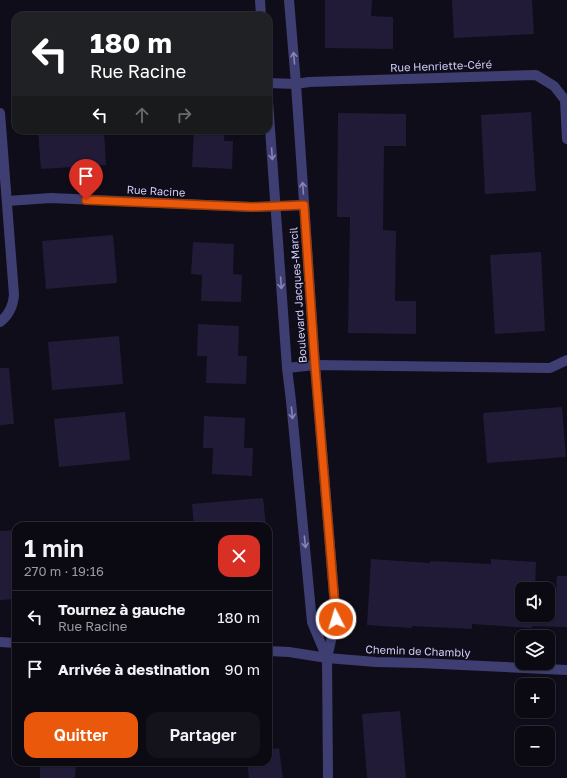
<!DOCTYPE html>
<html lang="fr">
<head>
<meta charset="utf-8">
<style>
  :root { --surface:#0b0a13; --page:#14131c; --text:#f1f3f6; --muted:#9a9aa0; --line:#2b2b33; --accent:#ea580c }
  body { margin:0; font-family:"Golos Text",sans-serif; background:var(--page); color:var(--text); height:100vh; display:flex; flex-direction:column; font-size:15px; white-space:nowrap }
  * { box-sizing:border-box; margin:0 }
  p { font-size:13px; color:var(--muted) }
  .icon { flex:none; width:22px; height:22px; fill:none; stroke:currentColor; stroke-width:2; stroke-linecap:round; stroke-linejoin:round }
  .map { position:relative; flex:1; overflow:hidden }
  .sheet { position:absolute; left:12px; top:522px; width:260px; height:244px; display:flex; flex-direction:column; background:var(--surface); border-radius:12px; box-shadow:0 1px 3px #0004,0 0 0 1px var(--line) }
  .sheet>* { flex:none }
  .guide { position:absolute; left:12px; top:12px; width:260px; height:122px; border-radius:12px; box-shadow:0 1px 3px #0004,0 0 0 1px var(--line); background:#202124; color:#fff; overflow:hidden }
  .buttons { position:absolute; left:515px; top:582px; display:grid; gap:8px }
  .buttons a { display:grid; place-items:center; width:40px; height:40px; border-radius:8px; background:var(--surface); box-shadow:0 1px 3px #0004,0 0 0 1px var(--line); font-size:20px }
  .pin { position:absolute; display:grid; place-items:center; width:34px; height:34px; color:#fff; margin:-41px -17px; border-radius:50% 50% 50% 0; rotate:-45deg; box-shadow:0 0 4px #0007 }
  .pin .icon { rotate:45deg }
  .me { position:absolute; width:44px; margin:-22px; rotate:355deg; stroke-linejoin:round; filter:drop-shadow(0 0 3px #0008) }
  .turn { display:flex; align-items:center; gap:14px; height:84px; padding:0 12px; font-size:18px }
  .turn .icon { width:52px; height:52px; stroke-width:2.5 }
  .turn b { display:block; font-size:28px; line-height:34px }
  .lanes { display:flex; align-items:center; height:38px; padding:0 12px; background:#0003; justify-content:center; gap:20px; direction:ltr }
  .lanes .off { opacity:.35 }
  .round { display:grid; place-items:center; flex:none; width:42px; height:42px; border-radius:12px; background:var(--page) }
  .overview { display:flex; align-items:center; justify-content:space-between; height:68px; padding:0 12px }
  h1 { font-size:24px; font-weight:600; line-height:30px }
  .primary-button { display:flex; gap:8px; margin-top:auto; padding:8px 12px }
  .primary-button a { flex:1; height:46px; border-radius:12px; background:var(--accent); color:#fff; font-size:16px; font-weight:600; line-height:46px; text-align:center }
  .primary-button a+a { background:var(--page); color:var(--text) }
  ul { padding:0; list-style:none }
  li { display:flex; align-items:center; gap:12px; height:52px; padding:0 12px; border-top:1px solid var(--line) }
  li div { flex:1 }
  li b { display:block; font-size:15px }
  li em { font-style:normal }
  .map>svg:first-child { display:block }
  .building { fill:#211b38 }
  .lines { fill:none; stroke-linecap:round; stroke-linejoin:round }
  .minor { stroke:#3f3e72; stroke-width:10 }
  .tertiary { stroke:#3f3e72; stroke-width:10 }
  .oneway { stroke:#8885b5 }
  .route-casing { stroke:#983908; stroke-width:10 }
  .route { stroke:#ea580c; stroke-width:7 }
  .labels { text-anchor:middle; stroke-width:3; stroke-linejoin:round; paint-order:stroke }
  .street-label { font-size:11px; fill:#d0ccf8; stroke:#0f0d19 }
</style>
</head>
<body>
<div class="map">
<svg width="567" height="778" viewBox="0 0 567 778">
  <rect width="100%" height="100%" fill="#0f0d19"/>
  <g class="building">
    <path d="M325,0H372L371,16L393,17V49L325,48Z"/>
    <path d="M452,0H532L534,34L454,38Z"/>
    <path d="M531,112L536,191L485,194L481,115Z"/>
    <path d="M338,113L406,114V146H384L383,230L396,231L395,301H416V334L348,333L350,217H337Z"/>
    <path d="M38,130H104L106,165L41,169Z"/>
    <path d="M194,130H225L224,141H233L232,169L192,167Z"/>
    <path d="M113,235L117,283L46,289L42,241Z"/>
    <path d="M193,242L234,244L233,274L242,275L241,302L201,301L202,275L191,274Z"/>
    <path d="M541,252L545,331L495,334L490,255Z"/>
    <path d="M198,324L239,326L238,356H247L246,384L206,383L207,356H197Z"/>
    <path d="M119,336L123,384L52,390L48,342Z"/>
    <path d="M0,368H9L14,424L0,425Z"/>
    <path d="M562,407L566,457L487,463L483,413Z"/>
    <path d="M125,412L130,460L59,467L54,419Z"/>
    <path d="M204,416L245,418L244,448H253L252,476L212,474L213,448H203Z"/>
    <path d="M263,498L266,526H194L192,504Z"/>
    <path d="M16,530V599L0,600V531Z"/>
    <path d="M371,559L430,563V561L491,564V559L536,562L535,589H522V615H555L557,576H567V627L532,626V628L472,624V629L412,626V628L367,625Z"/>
    <path d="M400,711L406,778H367L362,714Z"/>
    <path d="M279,748L283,778H249L247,762H268V750Z"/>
    <path d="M40,762H76L75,778H40Z"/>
  </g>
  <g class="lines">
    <g class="minor">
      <path d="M268,83L296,84L309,82L536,75L554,86L565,100L567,139"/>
      <path d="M0,113L14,295C13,307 9,315 0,322"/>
      <path d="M7,201L51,198L252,207L304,205"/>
      <path d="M287,368L315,365L550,368L567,360"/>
      <path d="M327,658L328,778"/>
    </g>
    <g class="tertiary">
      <path d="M260,0L261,16"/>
      <path d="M289,0L296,84L315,365L336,619L327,658"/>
      <path d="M268,101L287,368L291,401L312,622L327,658"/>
      <path d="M0,642L16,643"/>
      <path d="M268,651L289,652L327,658L376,662L420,663L567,670"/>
    </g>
  </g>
  <defs><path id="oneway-shaft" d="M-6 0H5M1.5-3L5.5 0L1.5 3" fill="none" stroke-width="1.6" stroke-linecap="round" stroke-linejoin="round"/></defs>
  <g class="oneway">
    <use href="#oneway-shaft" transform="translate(294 58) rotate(-95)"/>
    <use href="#oneway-shaft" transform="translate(272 154) rotate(86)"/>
    <use href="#oneway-shaft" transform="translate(303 188) rotate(-94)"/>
    <use href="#oneway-shaft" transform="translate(281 283) rotate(86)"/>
    <use href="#oneway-shaft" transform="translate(292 413) rotate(84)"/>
    <use href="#oneway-shaft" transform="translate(305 542) rotate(84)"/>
  </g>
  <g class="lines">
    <defs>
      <path id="route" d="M86,200L252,207L304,205L315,366L336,619"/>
    </defs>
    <use href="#route" class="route-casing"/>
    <use href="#route" class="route"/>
  </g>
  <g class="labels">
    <g class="street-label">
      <text transform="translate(441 66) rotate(-2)" y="4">Rue Henriette-Céré</text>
      <text transform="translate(156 191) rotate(3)" y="4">Rue Racine</text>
      <text transform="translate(298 295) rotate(-94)" y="4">Boulevard Jacques-Marcil</text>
      <text transform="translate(418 651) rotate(2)" y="4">Chemin de Chambly</text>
    </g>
  </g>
</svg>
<div class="buttons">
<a><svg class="icon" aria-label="sound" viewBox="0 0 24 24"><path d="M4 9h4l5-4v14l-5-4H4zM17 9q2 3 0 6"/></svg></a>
<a><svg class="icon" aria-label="layers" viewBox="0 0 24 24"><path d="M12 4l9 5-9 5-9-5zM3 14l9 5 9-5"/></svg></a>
<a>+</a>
<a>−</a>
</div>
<div class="pin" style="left:86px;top:200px;background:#d93025"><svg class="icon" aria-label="arrive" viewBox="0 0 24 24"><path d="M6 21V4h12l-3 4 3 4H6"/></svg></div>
<svg class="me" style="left:336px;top:619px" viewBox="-20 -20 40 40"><circle r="17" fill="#ea580c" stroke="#fff" stroke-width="3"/><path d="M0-11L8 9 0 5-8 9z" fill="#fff"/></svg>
<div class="guide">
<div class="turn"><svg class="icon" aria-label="left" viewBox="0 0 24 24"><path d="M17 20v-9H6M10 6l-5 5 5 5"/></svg><div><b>180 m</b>Rue Racine</div></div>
<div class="lanes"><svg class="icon" aria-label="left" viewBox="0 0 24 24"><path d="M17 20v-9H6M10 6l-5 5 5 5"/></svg><svg class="icon off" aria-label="ahead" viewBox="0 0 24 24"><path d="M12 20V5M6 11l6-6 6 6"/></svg><svg class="icon off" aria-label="right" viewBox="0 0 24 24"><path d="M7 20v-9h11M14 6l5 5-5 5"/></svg></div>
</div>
<section class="sheet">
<div class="overview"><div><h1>1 min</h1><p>270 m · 19:16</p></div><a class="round" style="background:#d93025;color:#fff"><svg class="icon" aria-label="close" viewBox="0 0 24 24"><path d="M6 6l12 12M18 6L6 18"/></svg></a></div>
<ul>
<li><svg class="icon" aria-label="left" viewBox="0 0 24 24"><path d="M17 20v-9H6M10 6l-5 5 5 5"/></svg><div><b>Tournez à gauche</b><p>Rue Racine</p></div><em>180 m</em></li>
<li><svg class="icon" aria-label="arrive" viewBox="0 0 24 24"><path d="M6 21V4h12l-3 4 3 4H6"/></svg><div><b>Arrivée à destination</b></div><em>90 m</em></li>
</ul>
<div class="primary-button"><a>Quitter</a><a>Partager</a></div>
</section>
</div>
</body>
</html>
